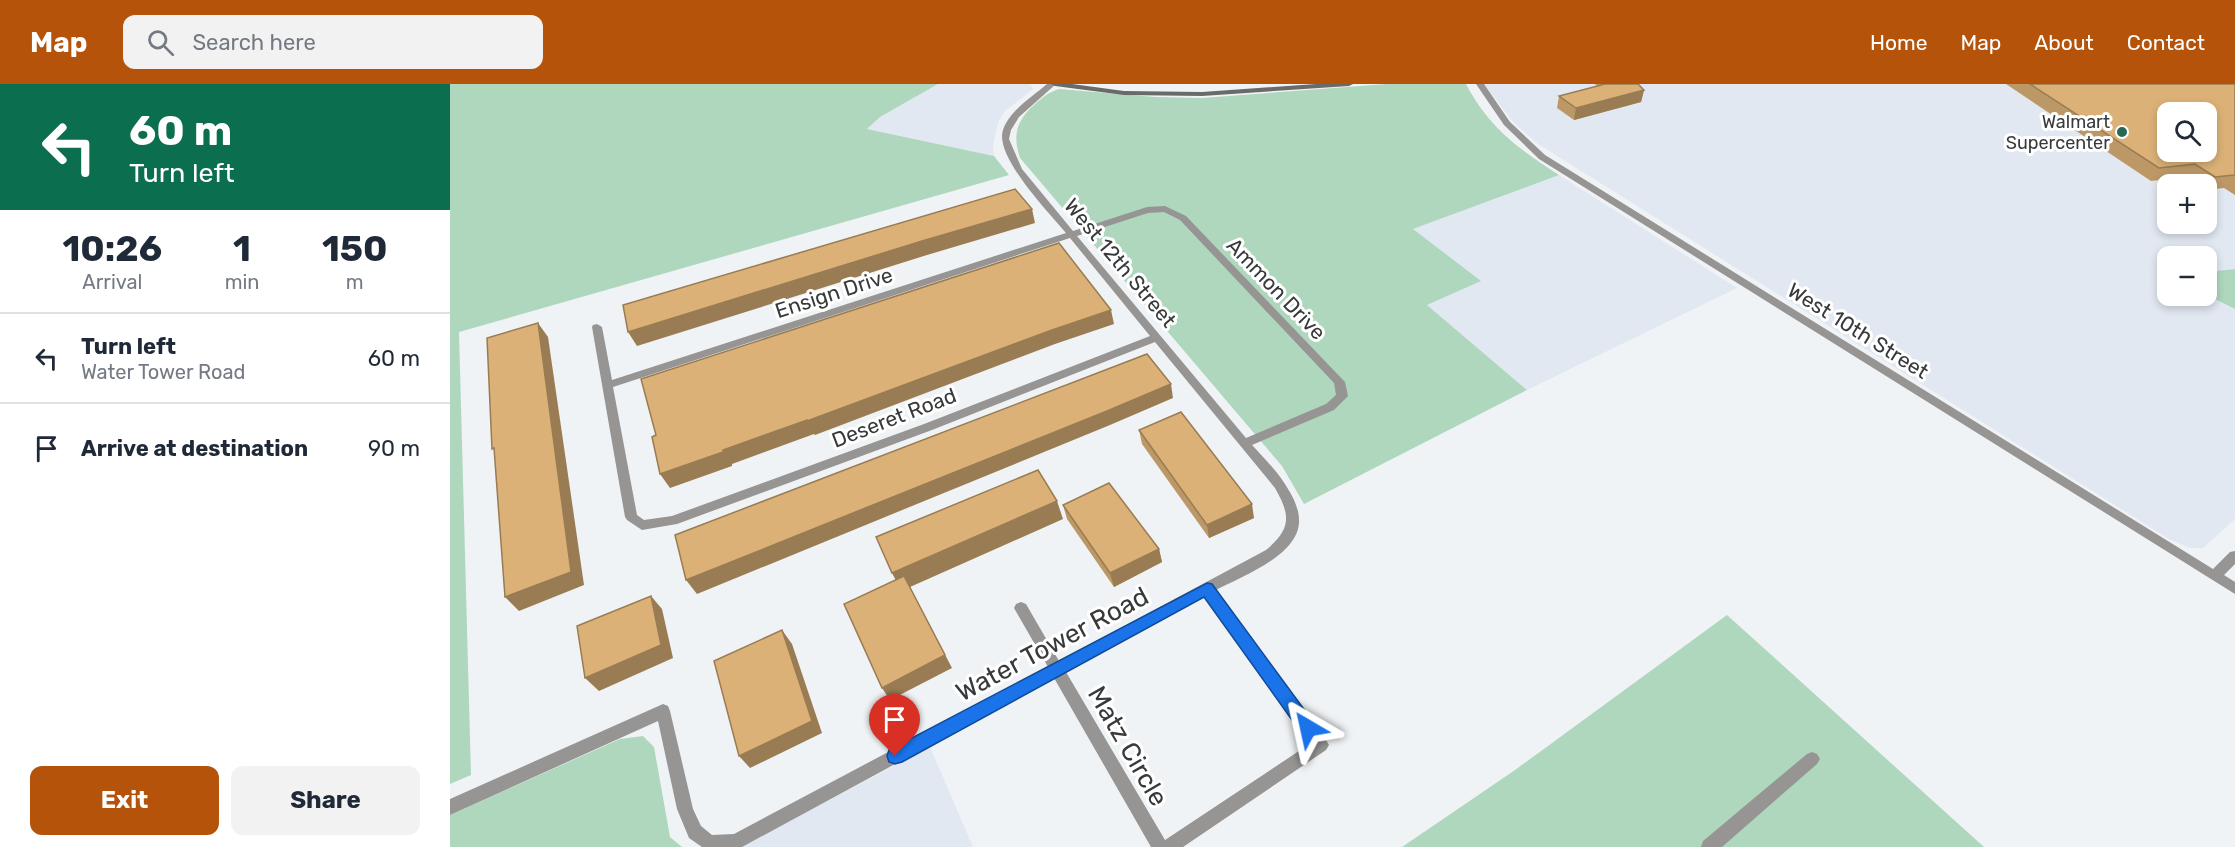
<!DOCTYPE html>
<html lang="en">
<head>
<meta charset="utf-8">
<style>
  :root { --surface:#fff; --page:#f2f2f3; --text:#1f2937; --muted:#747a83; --line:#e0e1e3; --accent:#b45309 }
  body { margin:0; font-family:Rubik,sans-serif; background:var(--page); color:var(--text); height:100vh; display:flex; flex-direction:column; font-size:22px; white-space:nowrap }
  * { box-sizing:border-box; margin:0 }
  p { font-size:20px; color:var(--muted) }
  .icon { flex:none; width:33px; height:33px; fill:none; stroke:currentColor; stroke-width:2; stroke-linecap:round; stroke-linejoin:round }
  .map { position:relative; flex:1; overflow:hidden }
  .drawer { display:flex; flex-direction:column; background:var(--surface); width:450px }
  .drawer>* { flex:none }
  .guide { background:#0b6e4f; color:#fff; overflow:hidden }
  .tools { position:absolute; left:1707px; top:18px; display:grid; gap:12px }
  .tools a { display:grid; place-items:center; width:60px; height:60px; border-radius:12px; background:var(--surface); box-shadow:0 3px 9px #0003; font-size:30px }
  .pin { position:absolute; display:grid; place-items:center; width:51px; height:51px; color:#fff; margin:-62px -26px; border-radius:50% 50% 50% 0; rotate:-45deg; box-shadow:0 0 6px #0007 }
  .pin .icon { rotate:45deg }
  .me { position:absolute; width:66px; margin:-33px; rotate:324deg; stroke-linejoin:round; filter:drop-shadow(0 0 4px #0008) }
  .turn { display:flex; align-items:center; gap:21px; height:126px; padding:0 30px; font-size:27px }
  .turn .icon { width:78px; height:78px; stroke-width:2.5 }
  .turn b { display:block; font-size:42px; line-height:51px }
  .eta { display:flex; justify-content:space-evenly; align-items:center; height:102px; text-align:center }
  .eta b { font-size:36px; font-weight:700; line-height:42px }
  .primary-button { display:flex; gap:12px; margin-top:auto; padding:12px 30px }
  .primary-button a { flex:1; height:69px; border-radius:12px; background:var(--accent); color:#fff; font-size:24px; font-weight:700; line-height:69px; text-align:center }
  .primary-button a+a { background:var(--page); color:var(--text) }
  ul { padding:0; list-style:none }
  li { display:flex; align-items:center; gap:18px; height:90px; padding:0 30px; border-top:2px solid var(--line) }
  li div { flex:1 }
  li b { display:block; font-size:22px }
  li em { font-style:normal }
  header { display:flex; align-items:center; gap:36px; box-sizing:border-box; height:84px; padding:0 30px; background:var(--accent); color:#fff }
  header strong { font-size:28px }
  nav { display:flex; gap:33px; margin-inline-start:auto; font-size:21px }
  .search { width:420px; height:54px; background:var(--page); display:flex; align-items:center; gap:15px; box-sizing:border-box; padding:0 21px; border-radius:12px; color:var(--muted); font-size:22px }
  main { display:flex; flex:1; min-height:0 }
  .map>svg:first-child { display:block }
  .built { fill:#e1e8f1; fill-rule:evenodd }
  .green { fill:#aed7be }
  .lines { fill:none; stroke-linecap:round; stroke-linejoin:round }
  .street { fill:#969594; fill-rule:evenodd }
  .secondary { fill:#6a6a68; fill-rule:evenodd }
  .wall { fill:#bc9866 }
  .shaded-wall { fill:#997c53 }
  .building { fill:#dbb177; stroke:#997c53; stroke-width:1.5; fill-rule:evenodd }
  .route { fill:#1a73e8; stroke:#114b97; stroke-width:1.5 }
  .poi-dot { fill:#266755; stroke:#fff; stroke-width:2 }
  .labels { text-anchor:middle; stroke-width:6; stroke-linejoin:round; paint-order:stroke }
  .far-poi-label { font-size:18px; fill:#38393a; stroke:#fff; text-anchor:end }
  .street-label { font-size:21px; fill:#38393a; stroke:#fff }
  .near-street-label { font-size:26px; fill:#38393a; stroke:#fff }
</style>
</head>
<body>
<header>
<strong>Map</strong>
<div class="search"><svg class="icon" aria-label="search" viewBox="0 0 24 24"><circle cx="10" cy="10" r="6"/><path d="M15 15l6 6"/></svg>Search here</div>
<nav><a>Home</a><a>Map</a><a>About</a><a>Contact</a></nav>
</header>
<main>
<section class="drawer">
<div class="guide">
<div class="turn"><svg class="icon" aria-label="left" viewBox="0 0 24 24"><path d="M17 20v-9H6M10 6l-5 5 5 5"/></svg><div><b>60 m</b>Turn left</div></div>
</div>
<div class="eta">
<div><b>10:26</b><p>Arrival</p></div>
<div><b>1</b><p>min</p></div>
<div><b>150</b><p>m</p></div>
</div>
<ul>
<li><svg class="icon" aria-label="left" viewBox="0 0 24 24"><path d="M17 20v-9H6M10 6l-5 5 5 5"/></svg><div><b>Turn left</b><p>Water Tower Road</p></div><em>60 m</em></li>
<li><svg class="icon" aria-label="arrive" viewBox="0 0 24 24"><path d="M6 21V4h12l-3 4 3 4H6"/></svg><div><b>Arrive at destination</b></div><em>90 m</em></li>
</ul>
<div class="primary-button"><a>Exit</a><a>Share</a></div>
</section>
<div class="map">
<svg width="1785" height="763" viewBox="0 0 1785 763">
  <rect width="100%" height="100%" fill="#f0f3f5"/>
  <g class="built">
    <path d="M488,0H580L583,5L554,28L548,39L543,61L544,72L417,45L430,33Z"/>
    <path d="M1034,0H1785V185L1757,188L1756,172H1718V212L1757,211L1785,225V435L1753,464H1740L1719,455L1088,60L1064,39ZM1718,28H1756V68H1718ZM1718,100H1756V140H1718Z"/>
    <path d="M1109,91L1287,204L1077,306L977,221L1030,197L963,145Z"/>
    <path d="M480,663L523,763H290Z"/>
  </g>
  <g class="green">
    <path d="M0,0H488L430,33L417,45L544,72L559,91L9,248L21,691L0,700Z"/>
    <path d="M937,0H1016C1039,44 1069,65 1109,91L963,145L1031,197L977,221L1077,306L854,420L832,382L570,74C562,50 567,36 585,20C593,13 599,8 609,5L705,13L752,14Z"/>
    <path d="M1785,185V225L1757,211L1756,188Z"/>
    <path d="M1277,531L1534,763H952L1065,686Z"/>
    <path d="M193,652L204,663L220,753L232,763H0V731L170,655Z"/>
  </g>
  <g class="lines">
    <g class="street">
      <path d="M597,0H606L569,33L561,46L559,55L572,85L623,147L697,123L715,122L736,132L895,298L898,312L884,326L802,361C813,373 826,386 835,400C842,411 850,425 849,439C847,472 791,493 766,506L876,656L879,661L876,666L733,763H701L604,594L292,763H252L239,754L227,725L208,637L0,731V715L213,620L218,622L220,627L243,725L251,742L262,751L284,750L598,583L564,524L566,520L571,518L576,520L609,577L816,466C841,445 841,432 825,404L705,258L482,346L227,440L192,446L177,436L175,433L142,243L143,241L147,240L152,243L162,296L616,149C599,129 544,72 553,46C560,26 582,13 597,0ZM714,128L730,136L884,299L886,311L876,320L796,354L627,152L698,129ZM620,154L700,252L474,340L222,432L194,436L187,431L163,303ZM755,512L861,659L715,756L616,588Z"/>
      <path d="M1026,0H1034L1060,38L1095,71L1763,485L1780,468L1785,467V480L1774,491L1785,498V510L1089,75L1054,41Z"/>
      <path d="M1362,668L1367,670L1370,675L1367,680L1272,763H1251L1253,757L1357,670Z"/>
    </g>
    <path class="secondary" d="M601,0H622L674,7L752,8L866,0H903L899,2L752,12L674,11L605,2Z"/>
  </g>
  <g class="wall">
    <path d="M1145,0H1188L1194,6L1191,18L1124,36L1107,24L1109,12L1147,2Z"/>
    <path d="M1556,0H1785V111L1774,104L1756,106V100H1748L1736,93L1701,97Z"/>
    <path d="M689,346L804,434L759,454L692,360Z"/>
    <path d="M613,421L709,465L712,478L664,503L617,435Z"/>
  </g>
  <g class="shaded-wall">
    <path d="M1194,6L1191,18L1124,36L1126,24Z"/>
    <path d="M582,125L585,139L477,171L187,262L178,248L472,157Z"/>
    <path d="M661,226L664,240L605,260L365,351L364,350L282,380V382L220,404L210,390L273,366L602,246Z"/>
    <path d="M88,239L98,253L134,501L69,527L55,513Z"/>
    <path d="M721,300L723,314L660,341L247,510L236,496Z"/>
    <path d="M607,417L613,435L460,503L502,584L440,616L432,604L451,506L442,489Z"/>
    <path d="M802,420L804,434L759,454L757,441Z"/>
    <path d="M709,465L712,478L664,503L660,489Z"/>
    <path d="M201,512L212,525L223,574L149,607L135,594Z"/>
    <path d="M332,546L342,560L372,649L300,684L289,672Z"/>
  </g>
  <g class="building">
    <path d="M1155,0H1188L1194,6L1126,24L1109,12Z"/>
    <path d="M1580,0H1785V92L1784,91L1765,93L1745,80L1709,84ZM1718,28H1756V68H1718Z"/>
    <path d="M565,105L582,125L472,157L178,248L173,221Z"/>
    <path d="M609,159L661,226L602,246L357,337V336L273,366V368L210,390L202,353L206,351L191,295Z"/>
    <path d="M88,239L121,488L55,513L44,364L42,365L37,254Z"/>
    <path d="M697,270L721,300L657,327L236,496L225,451Z"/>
    <path d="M731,328L802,420L757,441L689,346Z"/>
    <path d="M588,386L607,417L442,489L426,453Z"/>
    <path d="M659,399L709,465L660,489L613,421Z"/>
    <path d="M454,492L495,571L432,604L394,520Z"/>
    <path d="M201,512L211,561L135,594L127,542Z"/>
    <path d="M332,546L362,637L289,672L264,577Z"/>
  </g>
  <path class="route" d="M757,499L762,500L864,639L867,644L864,650L858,652L852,650L754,513L452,678L445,680L439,678L437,672L439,666Z"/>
  <circle class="poi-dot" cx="1672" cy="48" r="6"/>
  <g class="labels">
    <g class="far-poi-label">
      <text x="1660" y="44">Walmart<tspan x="1660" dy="21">Supercenter</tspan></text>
    </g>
    <g class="street-label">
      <text transform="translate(670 179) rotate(50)" y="7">West 12th Street</text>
      <text transform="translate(826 205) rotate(46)" y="7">Ammon Drive</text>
      <text transform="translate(384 209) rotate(-18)" y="7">Ensign Drive</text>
      <text transform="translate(1408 247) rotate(32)" y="7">West 10th Street</text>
      <text transform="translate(444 334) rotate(-21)" y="7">Deseret Road</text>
    </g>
    <g class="near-street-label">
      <text transform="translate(602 560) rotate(-28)" y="9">Water Tower Road</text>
      <text transform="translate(678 662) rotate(60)" y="9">Matz Circle</text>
    </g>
  </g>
</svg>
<div class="tools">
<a><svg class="icon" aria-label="search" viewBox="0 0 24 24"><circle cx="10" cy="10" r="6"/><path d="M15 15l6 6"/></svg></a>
<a>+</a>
<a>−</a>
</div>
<div class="pin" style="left:445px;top:672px;background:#d93025"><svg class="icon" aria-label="arrive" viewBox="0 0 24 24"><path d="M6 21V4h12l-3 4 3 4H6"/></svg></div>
<svg class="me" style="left:858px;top:644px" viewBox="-20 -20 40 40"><path d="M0-17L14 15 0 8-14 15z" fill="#1a73e8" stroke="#fff" stroke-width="4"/></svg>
</div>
</main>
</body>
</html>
